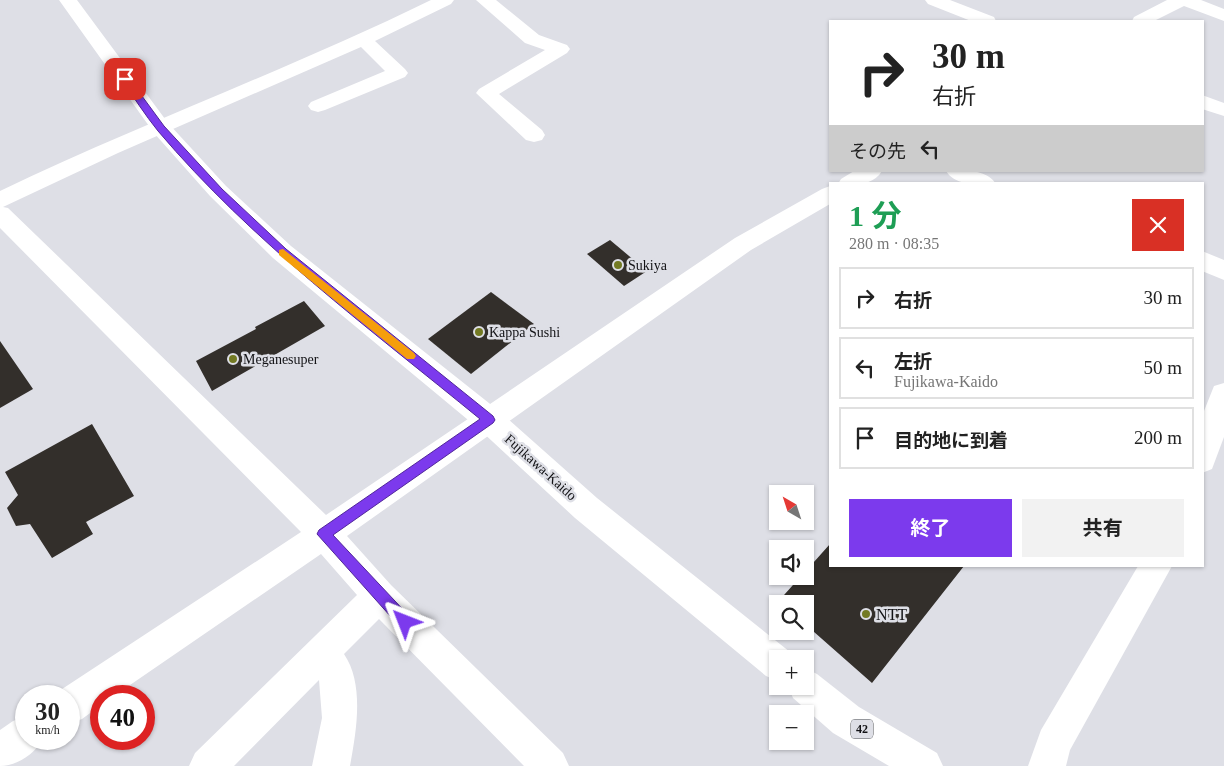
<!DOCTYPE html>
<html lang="ja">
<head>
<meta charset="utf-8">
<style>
  :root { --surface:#fff; --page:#f2f2f2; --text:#222; --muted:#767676; --line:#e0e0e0; --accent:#7c3aed }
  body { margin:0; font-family:"Times New Roman","Noto Sans JP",serif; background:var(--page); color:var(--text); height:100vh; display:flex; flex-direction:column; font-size:19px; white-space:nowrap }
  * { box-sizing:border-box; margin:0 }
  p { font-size:16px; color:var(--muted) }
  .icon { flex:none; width:28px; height:28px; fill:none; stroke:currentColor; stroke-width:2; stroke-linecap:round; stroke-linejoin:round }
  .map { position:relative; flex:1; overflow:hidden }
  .panel { position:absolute; left:829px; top:182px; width:375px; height:385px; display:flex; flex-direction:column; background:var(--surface); border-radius:0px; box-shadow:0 1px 4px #0004 }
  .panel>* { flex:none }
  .banner { position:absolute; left:829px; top:20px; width:375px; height:152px; border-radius:0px; box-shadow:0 1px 4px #0004; background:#fff; color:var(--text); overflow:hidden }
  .needle { width:32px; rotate:321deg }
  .controls { position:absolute; left:769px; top:485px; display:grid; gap:10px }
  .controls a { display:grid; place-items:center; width:45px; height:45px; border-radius:0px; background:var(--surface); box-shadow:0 1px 4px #0004; font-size:25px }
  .speed { position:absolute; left:15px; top:685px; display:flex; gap:10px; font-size:25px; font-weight:700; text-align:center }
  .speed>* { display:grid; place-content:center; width:65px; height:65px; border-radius:50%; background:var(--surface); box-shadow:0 1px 4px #0004; line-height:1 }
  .speed small { font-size:12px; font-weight:400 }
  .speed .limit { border:8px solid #d22; background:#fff; color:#111 }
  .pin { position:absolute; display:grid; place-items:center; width:42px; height:42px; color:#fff; margin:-21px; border-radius:10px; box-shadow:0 2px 8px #0006 }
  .me { position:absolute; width:55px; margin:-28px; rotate:315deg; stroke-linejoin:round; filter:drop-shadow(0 0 4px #0008) }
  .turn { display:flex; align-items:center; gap:18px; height:105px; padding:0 20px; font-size:22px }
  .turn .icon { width:65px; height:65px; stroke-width:2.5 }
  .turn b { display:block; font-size:35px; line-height:42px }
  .then { display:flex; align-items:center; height:48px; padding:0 20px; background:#0003; gap:10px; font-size:19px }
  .round { display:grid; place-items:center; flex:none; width:52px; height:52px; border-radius:0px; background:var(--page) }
  .headline { display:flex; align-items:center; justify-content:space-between; height:85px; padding:0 20px }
  h1 { font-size:30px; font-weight:700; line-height:38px; color:#1e9e55 }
  .action { display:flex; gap:10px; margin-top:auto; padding:10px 20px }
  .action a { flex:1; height:58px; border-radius:0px; background:var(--accent); color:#fff; font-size:20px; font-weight:700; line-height:58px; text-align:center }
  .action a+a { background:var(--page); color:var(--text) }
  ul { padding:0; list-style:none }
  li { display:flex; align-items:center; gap:15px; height:62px; margin:0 10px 8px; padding:0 10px; border:2px solid var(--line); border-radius:0px }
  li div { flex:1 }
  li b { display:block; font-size:19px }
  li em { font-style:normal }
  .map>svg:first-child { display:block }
  .building { fill:#332f2b }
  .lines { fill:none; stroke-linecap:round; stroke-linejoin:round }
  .minor { fill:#fff; fill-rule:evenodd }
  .major { fill:#fff; fill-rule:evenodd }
  .route { fill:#7c3aed; stroke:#51269a }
  .slow { fill:#f59e0b }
  .poi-dot { fill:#737a23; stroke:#dedfe6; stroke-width:2 }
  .labels { text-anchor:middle; stroke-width:5; stroke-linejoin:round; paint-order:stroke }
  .shield { fill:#dedfe6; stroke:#4f5054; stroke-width:1 }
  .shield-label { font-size:12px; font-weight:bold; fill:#121215 }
  .poi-label { font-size:14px; fill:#121215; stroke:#dedfe6; text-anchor:start }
  .street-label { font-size:14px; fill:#121215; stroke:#dedfe6 }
  .near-poi-label { font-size:16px; fill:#121215; stroke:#dedfe6; text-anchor:start }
</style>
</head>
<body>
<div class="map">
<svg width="1224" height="766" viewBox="0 0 1224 766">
  <rect width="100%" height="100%" fill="#dedfe6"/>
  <g class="building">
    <path d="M610,240L647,271L624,286L587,254Z"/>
    <path d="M491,292L534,324L471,374L428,339Z"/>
    <path d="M304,301L325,326L212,391L196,361L256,329L255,327Z"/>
    <path d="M0,341L33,389L0,408Z"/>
    <path d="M92,424L134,496L86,522L93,534L52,558L30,524L16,526L7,508L18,495L5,472Z"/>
    <path d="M830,544V566H964L872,683L805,624V604H776L801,576H805V572Z"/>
  </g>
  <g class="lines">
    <g class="minor">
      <path d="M431,0H454L451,4L375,41L405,69L408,73L405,77L325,110L318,112L311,110L308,106L311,102L385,71L361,47L118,153L3,207L8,208L326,515L735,238L822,189L830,186V204L751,250L347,536L391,585L563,753L569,766H524L379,619L344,654C365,685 356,732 350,766H312L322,718L319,680L234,766H189L195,753L357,595L321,554L114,696H101V705L82,719L69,724V696H55L56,693L301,532L0,228V191C142,123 290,69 431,0Z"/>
      <path d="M476,0H496L539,35L567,45L570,49L567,53L499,94L542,130L545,135L542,140L534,142L526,140L476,93L479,89L545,50L525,43Z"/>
      <path d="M925,0H950L994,17L996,21H971L928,4Z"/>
      <path d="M1167,0H1201L1224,9V21L1184,6L1154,21H1132L1134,17Z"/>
      <path d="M1202,95L1224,103V116L1202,109Z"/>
      <path d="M854,171H882C872,187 854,184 838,184L841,179Z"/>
      <path d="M946,171C962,171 986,168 996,184C980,184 956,187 946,171Z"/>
      <path d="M1202,251L1224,260V280L1202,271Z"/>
      <path d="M1224,383V437L1212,469L1202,473V416L1214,386Z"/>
      <path d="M1138,566H1172L1070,750L1066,766H1028L1041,730Z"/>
      <path d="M26,716V739H42C36,754 16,766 0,766V730L13,721Z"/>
    </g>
    <g class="major">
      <path d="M59,0H77L168,123L226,186L291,246L499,411L597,498L790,652L793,659H778V681L766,676L575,518L479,429L273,258L210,196L154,133Z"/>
      <path d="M805,668L817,674L859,707L937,753L943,766H889L833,733L793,698L788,686H805Z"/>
    </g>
  </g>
  <path class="route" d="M125,76L128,77L164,126L222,189L286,249L493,416L495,420L493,423L333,535L410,617L412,622L410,627L405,629L400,627L317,534L319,530L480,419C369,328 252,242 158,131C145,115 133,96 121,79Z"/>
  <path class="slow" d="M283,249L414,353L416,356L414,359H407L279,255V250Z"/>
  <g class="poi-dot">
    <circle cx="618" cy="265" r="5"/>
    <circle cx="479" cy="332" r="5"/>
    <circle cx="233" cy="359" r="5"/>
    <circle cx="866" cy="614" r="5"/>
  </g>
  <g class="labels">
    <rect class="shield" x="851" y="719.5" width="22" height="19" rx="4"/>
    <g class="shield-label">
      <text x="862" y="733">42</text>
    </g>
    <g class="poi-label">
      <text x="628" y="270">Sukiya</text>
      <text x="489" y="337">Kappa Sushi</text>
      <text x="243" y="364">Meganesuper</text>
    </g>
    <g class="street-label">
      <text transform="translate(541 467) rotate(42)" y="5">Fujikawa-Kaido</text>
    </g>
    <g class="near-poi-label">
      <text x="876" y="620">NTT</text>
    </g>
  </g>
</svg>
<div class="controls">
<a><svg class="needle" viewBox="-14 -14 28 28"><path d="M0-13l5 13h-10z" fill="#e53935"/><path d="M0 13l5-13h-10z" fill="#767676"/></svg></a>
<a><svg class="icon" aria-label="sound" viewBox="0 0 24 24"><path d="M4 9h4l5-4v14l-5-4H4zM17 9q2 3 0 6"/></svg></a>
<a><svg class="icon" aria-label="search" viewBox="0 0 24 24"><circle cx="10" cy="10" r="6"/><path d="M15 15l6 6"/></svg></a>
<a>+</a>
<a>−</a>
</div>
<div class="speed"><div>30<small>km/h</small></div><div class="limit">40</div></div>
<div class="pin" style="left:125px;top:79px;background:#d93025"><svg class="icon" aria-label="arrive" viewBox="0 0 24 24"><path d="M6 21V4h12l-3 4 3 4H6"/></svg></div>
<svg class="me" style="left:405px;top:622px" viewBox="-20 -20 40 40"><path d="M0-17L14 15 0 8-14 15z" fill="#7c3aed" stroke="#fff" stroke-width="4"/></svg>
<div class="banner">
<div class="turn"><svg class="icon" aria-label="right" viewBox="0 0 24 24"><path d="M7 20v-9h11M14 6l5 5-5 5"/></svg><div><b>30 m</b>右折</div></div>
<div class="then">その先<svg class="icon" aria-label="left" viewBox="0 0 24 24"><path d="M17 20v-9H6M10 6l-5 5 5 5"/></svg></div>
</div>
<section class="panel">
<div class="headline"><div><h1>1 分</h1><p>280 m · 08:35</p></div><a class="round" style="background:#d93025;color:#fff"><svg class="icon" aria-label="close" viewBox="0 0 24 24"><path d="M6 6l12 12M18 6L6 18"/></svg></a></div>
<ul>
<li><svg class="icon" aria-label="right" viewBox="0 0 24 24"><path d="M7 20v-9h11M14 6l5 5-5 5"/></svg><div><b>右折</b></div><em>30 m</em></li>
<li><svg class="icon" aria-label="left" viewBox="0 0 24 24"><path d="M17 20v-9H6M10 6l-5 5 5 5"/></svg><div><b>左折</b><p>Fujikawa-Kaido</p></div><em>50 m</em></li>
<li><svg class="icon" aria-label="arrive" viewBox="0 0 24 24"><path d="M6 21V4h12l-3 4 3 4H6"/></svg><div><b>目的地に到着</b></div><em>200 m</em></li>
</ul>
<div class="action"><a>終了</a><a>共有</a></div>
</section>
</div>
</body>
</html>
